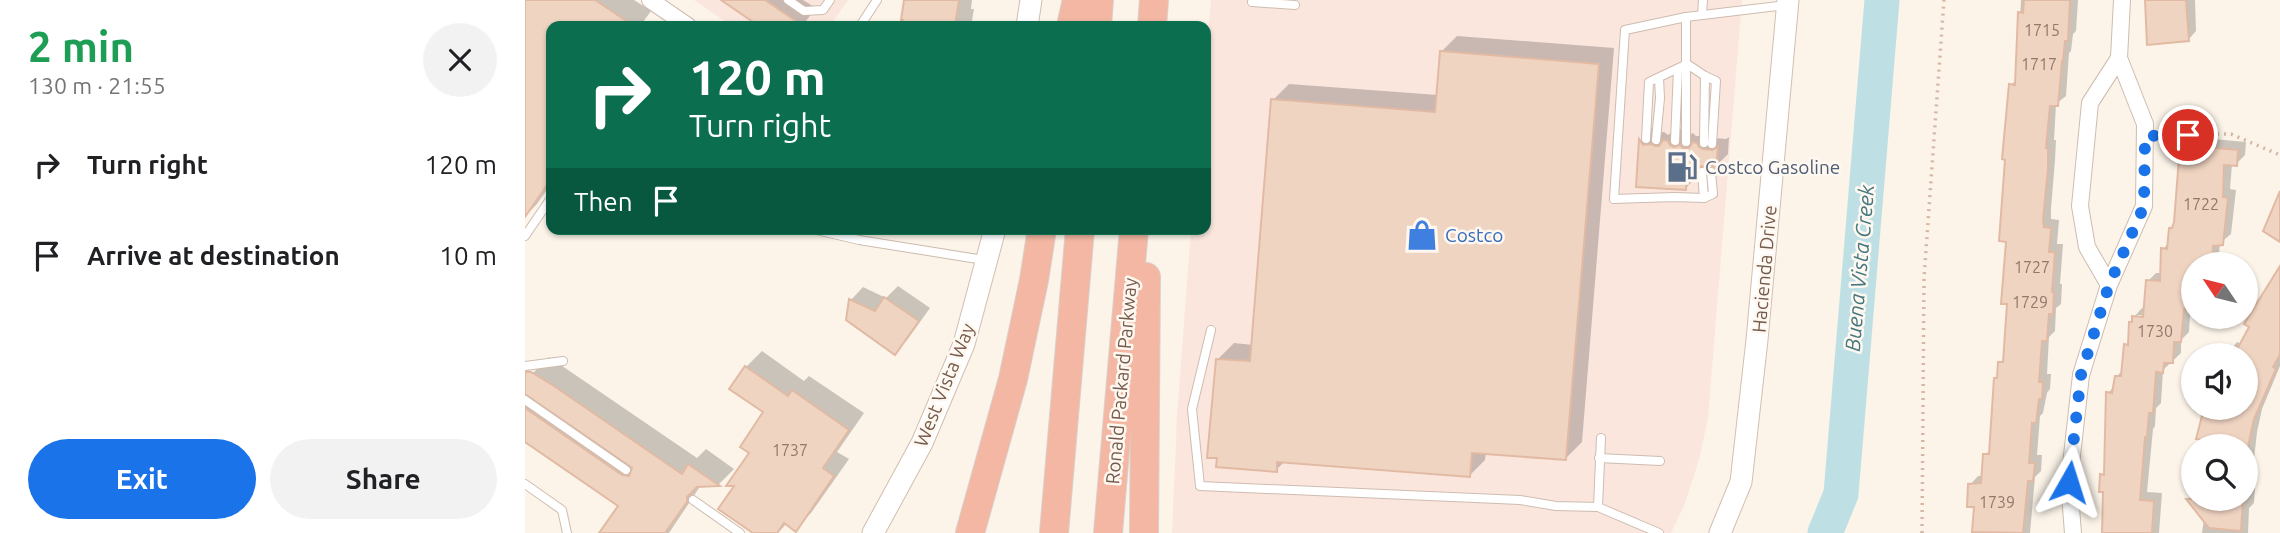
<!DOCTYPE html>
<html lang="en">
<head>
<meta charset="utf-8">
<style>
  :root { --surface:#fff; --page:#f2f2f2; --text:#202124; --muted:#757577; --accent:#1a73e8 }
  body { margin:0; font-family:Ubuntu,sans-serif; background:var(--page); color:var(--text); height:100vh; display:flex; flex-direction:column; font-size:26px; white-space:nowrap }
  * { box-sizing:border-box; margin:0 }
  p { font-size:23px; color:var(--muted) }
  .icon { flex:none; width:38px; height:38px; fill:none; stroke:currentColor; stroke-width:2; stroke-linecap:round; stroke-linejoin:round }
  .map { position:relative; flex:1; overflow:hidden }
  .details { display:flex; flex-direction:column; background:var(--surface); width:525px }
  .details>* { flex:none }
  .hud { position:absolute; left:21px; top:21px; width:665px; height:214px; border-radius:14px; box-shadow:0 2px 5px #0004; background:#0b6e4f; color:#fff; overflow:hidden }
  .needle { width:46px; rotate:305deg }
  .fabs { position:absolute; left:1656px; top:252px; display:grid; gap:14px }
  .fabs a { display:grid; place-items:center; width:77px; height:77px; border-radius:50%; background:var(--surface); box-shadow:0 2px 5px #0004; font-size:35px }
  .pin { position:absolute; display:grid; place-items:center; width:60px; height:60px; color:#fff; margin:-30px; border:4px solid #fff; border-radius:50%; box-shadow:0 2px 7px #0007 }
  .me { position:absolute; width:77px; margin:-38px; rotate:6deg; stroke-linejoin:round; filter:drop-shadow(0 0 5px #0008) }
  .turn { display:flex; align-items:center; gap:24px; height:147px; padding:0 28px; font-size:32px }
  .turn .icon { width:91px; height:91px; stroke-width:2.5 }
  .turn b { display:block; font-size:49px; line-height:60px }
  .then { display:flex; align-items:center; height:66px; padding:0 28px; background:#0003; gap:14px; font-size:26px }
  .round { display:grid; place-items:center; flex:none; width:74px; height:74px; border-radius:37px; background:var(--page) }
  .head { display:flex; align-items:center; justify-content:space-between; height:119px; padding:0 28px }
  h1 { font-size:42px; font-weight:700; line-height:52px; color:#1e9e55 }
  .cta { display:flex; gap:14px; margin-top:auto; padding:14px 28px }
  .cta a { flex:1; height:80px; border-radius:42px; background:var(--accent); color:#fff; font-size:28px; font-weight:700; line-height:80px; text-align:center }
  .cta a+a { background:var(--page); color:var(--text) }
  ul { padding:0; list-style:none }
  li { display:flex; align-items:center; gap:21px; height:91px; padding:0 28px }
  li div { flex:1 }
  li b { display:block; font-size:26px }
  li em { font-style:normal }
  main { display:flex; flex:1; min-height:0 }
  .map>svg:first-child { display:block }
  .commercial { fill:#fbe6de }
  .shadow { fill:#0003; fill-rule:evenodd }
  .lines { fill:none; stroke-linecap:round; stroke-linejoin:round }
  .river { stroke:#bee0e5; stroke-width:35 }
  .building { fill:#f0d4c2; stroke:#e2baa3; stroke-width:2 }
  .service-casing { stroke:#cebcaf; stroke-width:10 }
  .minor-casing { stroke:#cebcaf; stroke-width:18 }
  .secondary-casing { stroke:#d2beaf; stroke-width:23 }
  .motorway-casing { stroke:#d8d1cd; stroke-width:30 }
  .path { stroke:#d5b7a5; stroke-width:3.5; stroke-dasharray:2 5; stroke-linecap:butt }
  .service { stroke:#fff; stroke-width:8 }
  .minor { stroke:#fff; stroke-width:16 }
  .secondary { stroke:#fff; stroke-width:21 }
  .motorway { stroke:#f3b7a3; stroke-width:28 }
  .route { stroke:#1a73e8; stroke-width:12; stroke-dasharray:0 21.6 }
  .labels { text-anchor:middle; stroke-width:5; stroke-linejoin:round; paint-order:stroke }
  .number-label { font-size:16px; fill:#94796a }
  .service-label { font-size:19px; fill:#4e5e75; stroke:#fef8f0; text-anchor:start }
  .shop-label { font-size:19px; fill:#366cbe; stroke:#fef8f0; text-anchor:start }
  .street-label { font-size:19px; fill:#755b4d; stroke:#fef8f0 }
  .water-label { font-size:21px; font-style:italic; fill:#447780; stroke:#fef8f0 }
</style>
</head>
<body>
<main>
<section class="details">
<div class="head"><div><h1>2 min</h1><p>130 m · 21:55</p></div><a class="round"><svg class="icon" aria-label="close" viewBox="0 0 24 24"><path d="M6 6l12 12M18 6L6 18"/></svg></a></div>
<ul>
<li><svg class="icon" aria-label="right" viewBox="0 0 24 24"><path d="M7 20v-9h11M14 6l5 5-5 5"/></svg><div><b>Turn right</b></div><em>120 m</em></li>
<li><svg class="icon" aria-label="arrive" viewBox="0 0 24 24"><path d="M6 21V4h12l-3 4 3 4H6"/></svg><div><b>Arrive at destination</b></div><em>10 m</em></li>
</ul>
<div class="cta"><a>Exit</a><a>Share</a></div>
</section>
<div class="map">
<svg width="1755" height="533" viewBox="0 0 1755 533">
  <rect width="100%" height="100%" fill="#fcf4e9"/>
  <g class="commercial">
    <path d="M169,0H323L305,26H207Z"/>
    <path d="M686,0H1217L1183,418L1174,460L1159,506L1146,533H647L652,416L666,229H681V60Z"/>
  </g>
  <g class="shadow">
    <path d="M0,0H109L126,11L115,26H26V184L12,204L0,216Z"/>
    <path d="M198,0H278L291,8L277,26H234Z"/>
    <path d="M381,0H447L446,9H449L446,26H378Z"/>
    <path d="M1496,0H1553L1551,31L1548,34L1546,51L1544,53L1541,96L1531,104L1529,140H1531L1530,160L1526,209V219L1534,220L1532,244H1538L1535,284H1537L1536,304L1531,308L1530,331L1524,337L1522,374H1526L1525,389L1522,393L1518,413L1515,416L1512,455H1517L1516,471L1510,477L1505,533H1455L1451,506L1445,485L1453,476H1458L1460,455L1466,449L1471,379L1474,375L1475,363L1480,357L1484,303L1482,240L1486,85L1492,79Z"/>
    <path d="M1622,0H1670L1671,31L1663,40Z"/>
    <path d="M932,36L1089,48L1057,442L1041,458L961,452L960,460L944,476L760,461L751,470L693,359L709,343L728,345L748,100L764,84L913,95L916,52Z"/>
    <path d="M1127,128L1131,133L1139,132L1143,135L1152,128L1156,129L1157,132L1162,136L1168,133L1171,136H1176L1182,130L1191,138L1201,139L1204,137L1203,154L1191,166L1186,164L1173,166V175L1161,188L1112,186L1116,140Z"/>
    <path d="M1666,137L1721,142L1720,155L1711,164H1707L1705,189L1711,190L1706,234L1695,243L1693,264H1668L1664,332L1656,340V353L1638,370L1636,403L1631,408L1630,426L1628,429L1622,492L1637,493L1634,533H1578L1579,490L1577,475L1580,471L1583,393L1590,386L1591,377L1599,369L1600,345L1605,341L1606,323L1609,317L1617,308L1620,309L1623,281L1631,273H1637L1638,249L1644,243L1645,228L1650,224L1657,145ZM1612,315L1627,316L1612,318Z"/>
    <path d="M1755,269V366L1737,409L1732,432L1726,487L1730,488L1729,503L1724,508L1723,533H1677L1679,519L1670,507L1671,499H1720V446H1678L1681,419L1686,408H1720V355H1701L1712,342L1717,344Z"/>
    <path d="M373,286L405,308L382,340L370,352L323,319L326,300L338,287L361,298Z"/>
    <path d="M237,351L279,381L284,376L339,413L312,452L324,459L286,513L270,529L262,523L253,533H231L213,484L241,412L221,367Z"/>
    <path d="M24,357L172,458L181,449L209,469L194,484L176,485L144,533H76L95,505L0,439V368L8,373Z"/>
  </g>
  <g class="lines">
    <path class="river" d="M1300,533L1316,494L1357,0"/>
  </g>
  <g class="building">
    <path d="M0,0H70L109,26H26V179L0,217Z"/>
    <path d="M196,0H240L278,26H234Z"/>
    <path d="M379,0H434L430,26H377L378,20H376Z"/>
    <path d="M1499,0H1545L1543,41H1540L1538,61H1537L1533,106H1525L1521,148H1523V169L1518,219L1519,227L1526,228L1524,252H1530L1527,292H1529L1528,314H1524L1522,341H1517L1514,382H1518L1517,399H1514L1511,423H1507L1504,463H1510L1508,481H1503L1498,533L1447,532L1449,507H1442L1443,484L1456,483L1458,454H1464L1469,378H1472L1473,362H1478L1482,304H1476L1481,242L1474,241L1480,160L1477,159L1484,84L1490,85L1493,12L1498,13Z"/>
    <path d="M1620,0H1661L1664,41L1622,45Z"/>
    <path d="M915,51L1074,64L1041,460L947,453L945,477L752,462V472L691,467L692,458H682L691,359L725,361L746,99L910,112Z"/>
    <path d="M1114,139L1118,145L1126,144L1130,146H1134L1138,140L1143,141L1145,145L1149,147L1155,145L1158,148H1164L1168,142L1172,143L1174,147L1178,149L1187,150L1193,147L1191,168L1186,165L1181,167L1176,166L1171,172L1162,171L1161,190L1111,187Z"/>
    <path d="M1655,145L1713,150L1712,166L1699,165L1698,197L1703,198L1698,245L1688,246L1687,264H1668V309H1659L1656,342H1649L1648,363H1639L1638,373L1631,372L1628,413H1624L1622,437H1620L1615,500L1629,501L1627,533H1577L1578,492H1574L1575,474L1579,475L1581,392L1587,393L1590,376H1596L1599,344L1603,345L1604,322H1607V316L1618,317L1621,280L1635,281L1636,248L1642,249L1644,228H1647L1649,222Z"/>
    <path d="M1755,191V242L1738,231Z"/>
    <path d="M1755,266V355L1748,367L1751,369L1729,419L1723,446H1706L1671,439L1679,408H1720V355H1709L1724,327L1719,324Z"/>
    <path d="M359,297L394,321L370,355L321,320L324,299L350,311Z"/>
    <path d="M220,366L263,396L267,390L324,430L298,468L309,476L271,532L259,523L252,533H228L193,509L209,486H201L224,453L215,447L238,412L204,389Z"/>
    <path d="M0,372H6L29,386L157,474L163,464L195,486L172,487L162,497V502L140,533H74L93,506L0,442V408L97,475L104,476L107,468L0,394Z"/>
    <path d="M1661,499H1718L1716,531L1684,528Z"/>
  </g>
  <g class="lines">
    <defs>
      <g id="service">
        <path d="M263,0L279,11L298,10L305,0"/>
        <path d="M727,2L770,5"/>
        <path d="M1177,15L1178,0"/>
        <path d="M1161,17V142"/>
        <path d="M335,26L352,0"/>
        <path d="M1162,64L1180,76L1191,81L1187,144"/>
        <path d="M1121,139L1124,82L1162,64"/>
        <path d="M1131,140L1135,98L1134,78"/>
        <path d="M1150,141L1153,69"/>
        <path d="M1179,143L1180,76"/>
        <path d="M1177,172L1179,198"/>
        <path d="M1186,172L1188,194L1179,198L1149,197L1089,199L1100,30L1161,17L1262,5"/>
        <path d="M287,229L334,240L459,260"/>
        <path d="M0,236L26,198"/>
        <path d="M686,330L667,409L675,486L995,500L1031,506L1073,507L1134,533"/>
        <path d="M0,366L38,361"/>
        <path d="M0,400L101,470"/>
        <path d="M1074,458L1135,461"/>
        <path d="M0,484L37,510L42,533"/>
        <path d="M168,500L215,533"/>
        <path d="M1073,507L1076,438"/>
      </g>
      <g id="minor">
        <path d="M125,0L163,26"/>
        <path d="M1584,285L1562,247L1555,206L1565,103L1594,58"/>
        <path d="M1548,533L1544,482L1556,375L1584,285L1619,206L1620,124L1594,58L1597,0"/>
      </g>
      <g id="secondary">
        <path d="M502,26L506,0"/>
        <path d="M348,533L397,443L439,344L470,229"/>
        <path d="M1195,533L1216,482L1232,340L1263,0"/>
      </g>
      <g id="motorway">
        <path d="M546,26L552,0"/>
        <path d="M572,26L574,0"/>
        <path d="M627,26L629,0"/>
        <path d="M445,533L488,379L509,280L517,229"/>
        <path d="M529,533L555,229"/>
        <path d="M583,533L609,229"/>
        <path d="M619,533L621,277"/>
      </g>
    </defs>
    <use href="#service" class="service-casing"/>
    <use href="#minor" class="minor-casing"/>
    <use href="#secondary" class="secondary-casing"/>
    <use href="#motorway" class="motorway-casing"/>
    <g class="path">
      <path d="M1636,135L1706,134L1755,155"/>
      <path d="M1397,533L1399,278L1419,0"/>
    </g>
    <use href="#service" class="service"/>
    <use href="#minor" class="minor"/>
    <use href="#secondary" class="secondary"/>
    <use href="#motorway" class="motorway"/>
  </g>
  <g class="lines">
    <path class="route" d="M1544,482L1556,375L1584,285L1619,206L1620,136L1663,135"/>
  </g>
  <defs>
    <symbol id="fuel-bare" viewBox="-9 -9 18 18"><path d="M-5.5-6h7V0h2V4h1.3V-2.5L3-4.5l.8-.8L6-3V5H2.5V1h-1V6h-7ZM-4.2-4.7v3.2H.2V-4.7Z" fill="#5c6f8a" stroke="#fef8f0" stroke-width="2.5" paint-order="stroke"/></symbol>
    <symbol id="shop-bare" viewBox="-9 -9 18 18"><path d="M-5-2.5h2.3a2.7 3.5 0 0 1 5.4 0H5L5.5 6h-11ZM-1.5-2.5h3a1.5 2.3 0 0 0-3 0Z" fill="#3f7fe0" stroke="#fef8f0" stroke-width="2.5" paint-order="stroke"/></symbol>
  </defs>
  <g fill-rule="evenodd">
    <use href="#fuel-bare" x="1135" y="145" width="44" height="44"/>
    <use href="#shop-bare" x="875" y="213" width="44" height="44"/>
  </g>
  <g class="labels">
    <g class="number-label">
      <text x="1517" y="36">1715</text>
      <text x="1514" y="70">1717</text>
      <text x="1676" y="210">1722</text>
      <text x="1507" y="273">1727</text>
      <text x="1505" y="308">1729</text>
      <text x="1630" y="337">1730</text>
      <text x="265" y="456">1737</text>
      <text x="1472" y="508">1739</text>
    </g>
    <g class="service-label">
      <text x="1180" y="174">Costco Gasoline</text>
    </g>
    <g class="shop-label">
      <text x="920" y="242">Costco</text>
    </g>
    <g class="street-label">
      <text transform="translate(1239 269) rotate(-85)" y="7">Hacienda Drive</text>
      <text transform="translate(596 381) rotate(-85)" y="7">Ronald Packard Parkway</text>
      <text transform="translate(419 385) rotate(-68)" y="7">West Vista Way</text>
    </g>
    <g class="water-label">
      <text transform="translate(1335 268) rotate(-85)" y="7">Buena Vista Creek</text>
    </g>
  </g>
</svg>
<div class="fabs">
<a><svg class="needle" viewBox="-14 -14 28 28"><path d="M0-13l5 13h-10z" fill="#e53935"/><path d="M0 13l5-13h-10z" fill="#757577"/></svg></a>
<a><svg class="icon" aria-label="sound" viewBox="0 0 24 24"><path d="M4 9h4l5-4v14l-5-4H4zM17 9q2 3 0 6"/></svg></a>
<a><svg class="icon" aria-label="search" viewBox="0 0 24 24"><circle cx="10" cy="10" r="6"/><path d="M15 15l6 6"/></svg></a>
</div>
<div class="pin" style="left:1663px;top:135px;background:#d93025"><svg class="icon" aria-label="arrive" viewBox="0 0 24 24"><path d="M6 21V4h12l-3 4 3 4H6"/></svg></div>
<svg class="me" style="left:1544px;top:482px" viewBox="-20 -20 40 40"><path d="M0-17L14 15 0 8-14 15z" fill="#1a73e8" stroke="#fff" stroke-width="4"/></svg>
<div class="hud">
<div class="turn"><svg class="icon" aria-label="right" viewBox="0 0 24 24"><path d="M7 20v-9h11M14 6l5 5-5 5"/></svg><div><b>120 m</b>Turn right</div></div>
<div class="then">Then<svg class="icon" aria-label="arrive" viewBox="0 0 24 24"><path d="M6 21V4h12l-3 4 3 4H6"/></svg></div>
</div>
</div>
</main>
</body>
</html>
